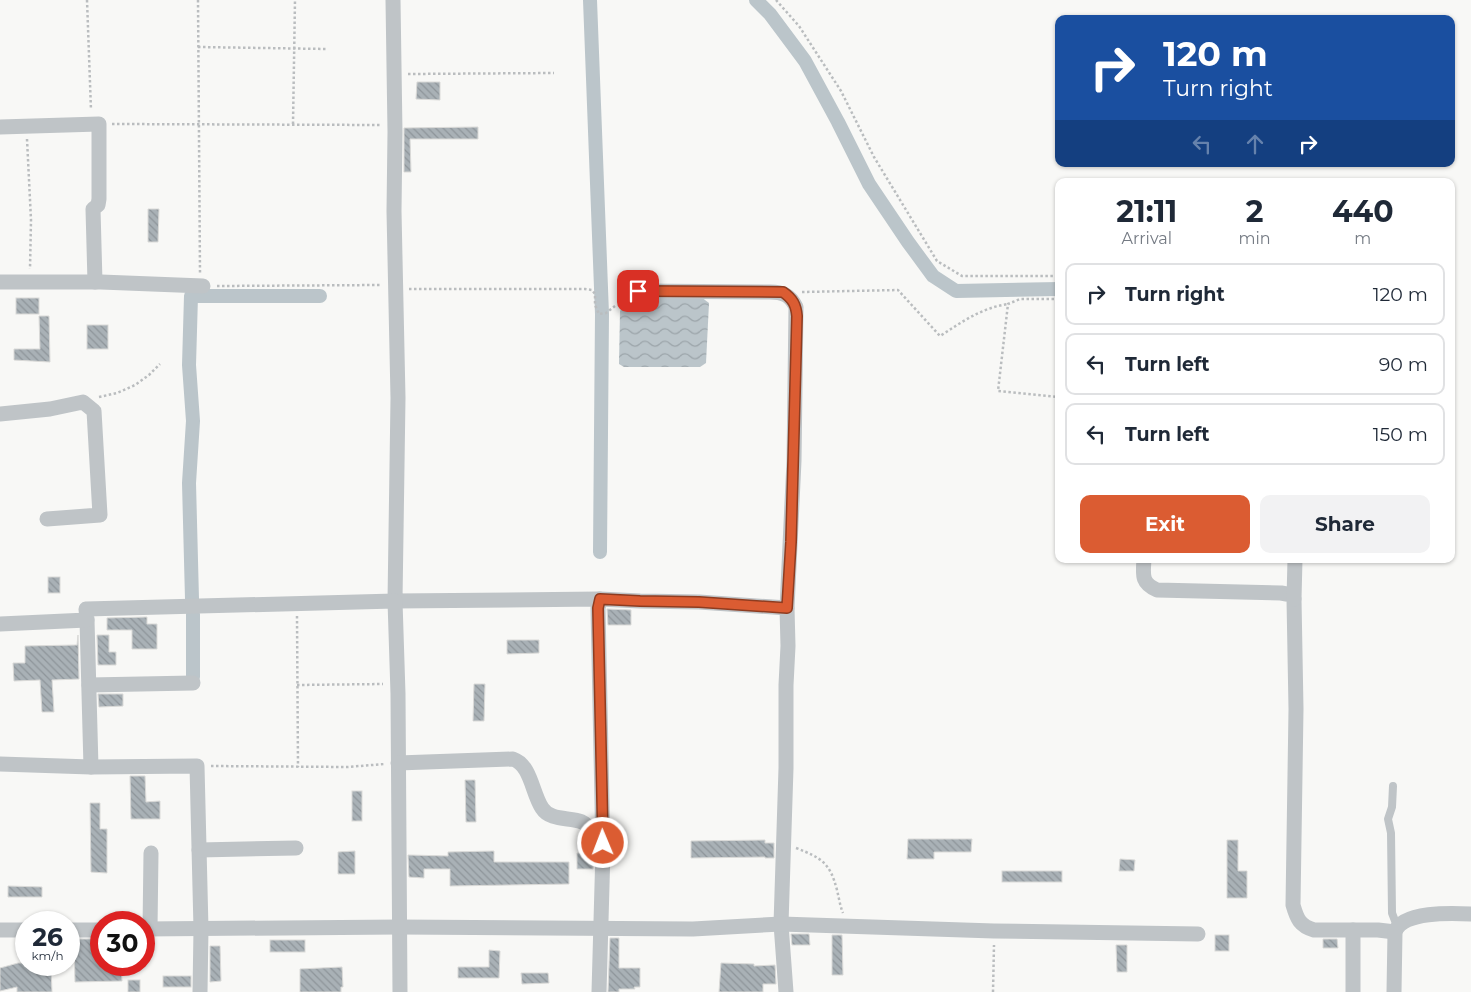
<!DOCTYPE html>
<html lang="en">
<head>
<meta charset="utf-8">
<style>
  :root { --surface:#fff; --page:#f2f2f3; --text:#1f2937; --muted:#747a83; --line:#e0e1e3; --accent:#db5c32 }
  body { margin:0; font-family:Montserrat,sans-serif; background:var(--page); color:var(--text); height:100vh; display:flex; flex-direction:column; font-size:19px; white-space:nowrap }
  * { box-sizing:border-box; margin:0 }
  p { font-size:16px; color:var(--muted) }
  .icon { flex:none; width:28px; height:28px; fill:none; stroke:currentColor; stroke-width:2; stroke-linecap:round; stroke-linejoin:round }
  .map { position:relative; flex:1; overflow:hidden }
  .panel { position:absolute; left:1055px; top:178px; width:400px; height:385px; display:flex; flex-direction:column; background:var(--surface); border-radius:10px; box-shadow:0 1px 4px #0004 }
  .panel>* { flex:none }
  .guide { position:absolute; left:1055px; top:15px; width:400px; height:152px; border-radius:10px; box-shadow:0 1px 4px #0004; background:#1a4fa0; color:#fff; overflow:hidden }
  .speed { position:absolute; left:15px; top:911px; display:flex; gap:10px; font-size:25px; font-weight:700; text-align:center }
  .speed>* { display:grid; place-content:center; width:65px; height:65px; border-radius:50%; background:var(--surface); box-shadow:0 1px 4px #0004; line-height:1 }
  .speed small { font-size:12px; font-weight:400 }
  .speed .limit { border:8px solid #d22; background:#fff; color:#111 }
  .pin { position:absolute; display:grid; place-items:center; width:42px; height:42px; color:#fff; margin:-21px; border-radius:10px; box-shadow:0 2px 8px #0006 }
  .me { position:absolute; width:55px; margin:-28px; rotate:359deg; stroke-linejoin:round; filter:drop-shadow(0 0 4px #0008) }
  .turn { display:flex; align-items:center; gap:18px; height:105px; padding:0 25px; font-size:22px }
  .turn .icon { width:65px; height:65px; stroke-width:2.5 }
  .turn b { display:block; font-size:35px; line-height:42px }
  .lanes { display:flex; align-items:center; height:48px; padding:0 25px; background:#0003; justify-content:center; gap:25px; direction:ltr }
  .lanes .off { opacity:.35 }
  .eta { display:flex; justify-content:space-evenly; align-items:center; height:85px; text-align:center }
  .eta b { font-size:30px; font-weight:700; line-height:35px }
  .button { display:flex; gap:10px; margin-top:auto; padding:10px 25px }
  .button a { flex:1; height:58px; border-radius:10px; background:var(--accent); color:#fff; font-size:20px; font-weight:700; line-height:58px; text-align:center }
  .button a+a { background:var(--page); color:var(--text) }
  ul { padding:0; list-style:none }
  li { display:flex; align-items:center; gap:15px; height:62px; margin:0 10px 8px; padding:0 15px; border:2px solid var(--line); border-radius:10px }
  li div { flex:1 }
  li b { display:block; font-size:19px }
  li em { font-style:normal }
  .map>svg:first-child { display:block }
  .water { fill:url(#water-waves) }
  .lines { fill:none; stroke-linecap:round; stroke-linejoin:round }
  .canal { stroke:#bbc5ca; stroke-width:14 }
  .building { fill:url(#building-back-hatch); stroke:#dadad8 }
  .path { stroke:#babdbf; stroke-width:2.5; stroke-dasharray:2.5 2.5; stroke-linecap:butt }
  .service { stroke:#bfc4c7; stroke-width:8 }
  .minor { stroke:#bfc4c7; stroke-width:15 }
  .route-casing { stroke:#8e3c20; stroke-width:12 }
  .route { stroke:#db5c32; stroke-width:9 }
</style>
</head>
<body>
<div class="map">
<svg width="1471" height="992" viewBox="0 0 1471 992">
  <defs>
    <pattern id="water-waves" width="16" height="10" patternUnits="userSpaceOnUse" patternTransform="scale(1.25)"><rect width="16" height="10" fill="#bbc5ca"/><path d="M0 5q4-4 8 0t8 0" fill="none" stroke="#9ca5aa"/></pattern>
    <pattern id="building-back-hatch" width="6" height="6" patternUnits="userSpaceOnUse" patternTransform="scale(1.25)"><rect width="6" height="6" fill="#a9b1b6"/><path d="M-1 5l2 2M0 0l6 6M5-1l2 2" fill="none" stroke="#8e959a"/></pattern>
  </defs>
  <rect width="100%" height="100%" fill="#f8f8f6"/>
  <path class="water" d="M641,296L701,297L709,303L706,363L700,367H624L619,364L620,311L628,300Z"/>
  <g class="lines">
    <g class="canal">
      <path d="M590,0L602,314L600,552"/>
      <path d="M756,0L770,14L805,61L838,122L869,184L908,242L933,276L956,291L1059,289"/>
      <path d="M192,599L189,483L193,421L189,365L191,296H320"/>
      <path d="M193,614V677"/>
    </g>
  </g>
  <g class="building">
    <path d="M417,82H440V100L416,99Z"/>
    <path d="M478,127V139H410L411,172H404V128Z"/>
    <path d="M148,209H159L158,242H148Z"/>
    <rect x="16" y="298" width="23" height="16"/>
    <path d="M39,316H49L50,362L14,360V349H40Z"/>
    <rect x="87" y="325" width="21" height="24"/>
    <rect x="48" y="577" width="12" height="16"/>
    <path d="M607,609L631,610V625H608Z"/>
    <path d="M147,617V624H157V649H132V630H107V618Z"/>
    <path d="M78,635L79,679L52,680L54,712H42L40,680L14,681L13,663H25V646L77,645Z"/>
    <path d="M97,635H109V652H116V665H98Z"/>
    <path d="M507,640H539V653L507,654Z"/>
    <path d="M474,684H485L484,721H473Z"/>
    <path d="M98,694H123V706L99,707Z"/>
    <path d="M130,776H145L146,802L160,801V819H131Z"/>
    <path d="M465,780H475L476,822H466Z"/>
    <rect x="352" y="791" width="10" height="30"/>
    <path d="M90,803H100V829H107V873L91,872Z"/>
    <path d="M908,839H972L971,852H934V859H907Z"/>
    <path d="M765,840V843H774V858H765V857L691,858V841Z"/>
    <path d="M1227,840H1238V871H1247V898H1227Z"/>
    <path d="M355,851V874H338V852Z"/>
    <path d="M494,851V862H569V884L450,886V869H424V878L409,877L408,855L448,856V852Z"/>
    <path d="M577,853H594L593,869H577Z"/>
    <path d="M1120,859L1135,860L1134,871H1119Z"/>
    <rect x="1002" y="871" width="60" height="11"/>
    <path d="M8,886L42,887V897H8Z"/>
    <path d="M791,934H809L810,945H792Z"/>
    <path d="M832,935H842L843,975H832Z"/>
    <rect x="1215" y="935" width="14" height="16"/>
    <path d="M610,938H619V968H640V987H634L635,989H619V992H608Z"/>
    <path d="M74,939H101V965H121L122,981L75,982Z"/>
    <path d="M1323,939H1337L1338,948H1323Z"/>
    <rect x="270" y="940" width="35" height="12"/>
    <path d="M1116,945H1127V972H1117Z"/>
    <path d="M210,946H220L221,981L210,982Z"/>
    <path d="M489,950L500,951L499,978H458V967H489Z"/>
    <path d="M18,963H26V965H51L52,992H17V987L0,991V968Z"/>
    <path d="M721,963L754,964V966L775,965L776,984H763V992H719Z"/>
    <path d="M342,967L343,987H341V992H300V969Z"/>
    <path d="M521,973H548L549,983L522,984Z"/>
    <rect x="163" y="976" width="28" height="11"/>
    <rect x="128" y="980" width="12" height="12"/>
  </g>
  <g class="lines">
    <g class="path">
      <path d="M87,0L91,110"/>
      <path d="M198,0L200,273"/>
      <path d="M776,0L799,26L841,91L874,157L937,261L962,276H1059"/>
      <path d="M198,47L327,49"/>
      <path d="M408,74L554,73"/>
      <path d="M112,124L381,125"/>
      <path d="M293,124L295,0"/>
      <path d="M27,139L31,220L30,269"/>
      <path d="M217,286L382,285"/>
      <path d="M409,289H585L592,290L595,294V305L599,314L606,313L615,306"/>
      <path d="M802,292L898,290L940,336C962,322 981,308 1008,304"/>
      <path d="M1059,299H1020L1008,304L998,391L1059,397"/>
      <path d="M99,397L117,393L135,385L149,375L160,364"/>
      <path d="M297,616L298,767"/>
      <path d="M297,685L383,684"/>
      <path d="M211,766L347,767L385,764"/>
      <path d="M796,848C822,858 830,863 837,890C839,898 840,906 843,913"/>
      <path d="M993,992L994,945"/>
    </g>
    <path class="service" d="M1393,786L1392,807L1388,819L1391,833L1392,913L1397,926"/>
    <g class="minor">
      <path d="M393,0L395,132L394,211L398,398L395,601L600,599L640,601L699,602L787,608"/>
      <path d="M0,127L99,124V199L98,205L93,209L95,282"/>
      <path d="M0,282H101L203,286"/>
      <path d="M625,296L632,292L638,291L770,292C783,292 790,295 796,307L794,461L787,608L788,646L786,685V768L781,924L786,992"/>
      <path d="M0,414L50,409L83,402L94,411L100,515L47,519"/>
      <path d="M1144,559C1143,575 1141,583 1157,590L1281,593L1292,595L1294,599L1296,709L1293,905C1297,919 1300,926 1314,930H1378L1395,932"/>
      <path d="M1294,599L1295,559"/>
      <path d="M87,620L91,767"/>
      <path d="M0,624L87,620L86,609L395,601L398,694L400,992"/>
      <path d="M89,685L193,683"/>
      <path d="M398,763L513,759C531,765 532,793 542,808C550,821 570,817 582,822C591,826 598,842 603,850"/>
      <path d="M0,764L91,767L197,766L201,929L200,992"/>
      <path d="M199,850L296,848"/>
      <path d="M144,929L399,927L693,929L781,924L994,931L1198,934"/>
      <path d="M150,929L151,853"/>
      <path d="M0,930H26"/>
      <path d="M69,930H101"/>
      <path d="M1353,930V992"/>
      <path d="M599,992L603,850L598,608L600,599"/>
      <path d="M1394,992L1395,932C1402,911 1452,913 1471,914"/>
    </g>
  </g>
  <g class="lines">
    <defs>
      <path id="route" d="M603,843L598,608L600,599L640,601L699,602L787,608L791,542L797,316C796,305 793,299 783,292L638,291"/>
    </defs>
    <use href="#route" class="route-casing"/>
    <use href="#route" class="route"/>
  </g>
</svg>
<div class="speed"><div>26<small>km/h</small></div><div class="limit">30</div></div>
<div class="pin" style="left:638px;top:291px;background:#d93025"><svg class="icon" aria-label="arrive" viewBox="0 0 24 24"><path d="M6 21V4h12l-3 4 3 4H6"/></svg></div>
<svg class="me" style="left:603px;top:843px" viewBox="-20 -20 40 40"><circle r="17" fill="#db5c32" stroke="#fff" stroke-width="3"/><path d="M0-11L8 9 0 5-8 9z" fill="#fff"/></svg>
<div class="guide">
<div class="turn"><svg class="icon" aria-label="right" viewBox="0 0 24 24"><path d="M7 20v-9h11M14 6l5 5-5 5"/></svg><div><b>120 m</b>Turn right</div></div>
<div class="lanes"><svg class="icon off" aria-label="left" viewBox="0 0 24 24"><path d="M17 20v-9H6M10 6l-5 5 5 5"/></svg><svg class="icon off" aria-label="ahead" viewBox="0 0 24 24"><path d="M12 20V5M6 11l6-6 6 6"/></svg><svg class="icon" aria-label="right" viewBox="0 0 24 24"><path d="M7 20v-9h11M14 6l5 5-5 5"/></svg></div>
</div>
<section class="panel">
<div class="eta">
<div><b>21:11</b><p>Arrival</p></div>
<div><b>2</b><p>min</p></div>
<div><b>440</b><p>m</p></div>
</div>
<ul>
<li><svg class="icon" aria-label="right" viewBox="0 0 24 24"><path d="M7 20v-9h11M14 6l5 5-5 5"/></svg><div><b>Turn right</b></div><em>120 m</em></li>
<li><svg class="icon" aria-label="left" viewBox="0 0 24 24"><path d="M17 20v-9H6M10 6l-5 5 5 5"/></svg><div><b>Turn left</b></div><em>90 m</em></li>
<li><svg class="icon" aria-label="left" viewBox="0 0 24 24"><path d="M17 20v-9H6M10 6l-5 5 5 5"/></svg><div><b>Turn left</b></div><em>150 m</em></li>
</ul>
<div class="button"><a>Exit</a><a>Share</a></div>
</section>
</div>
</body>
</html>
